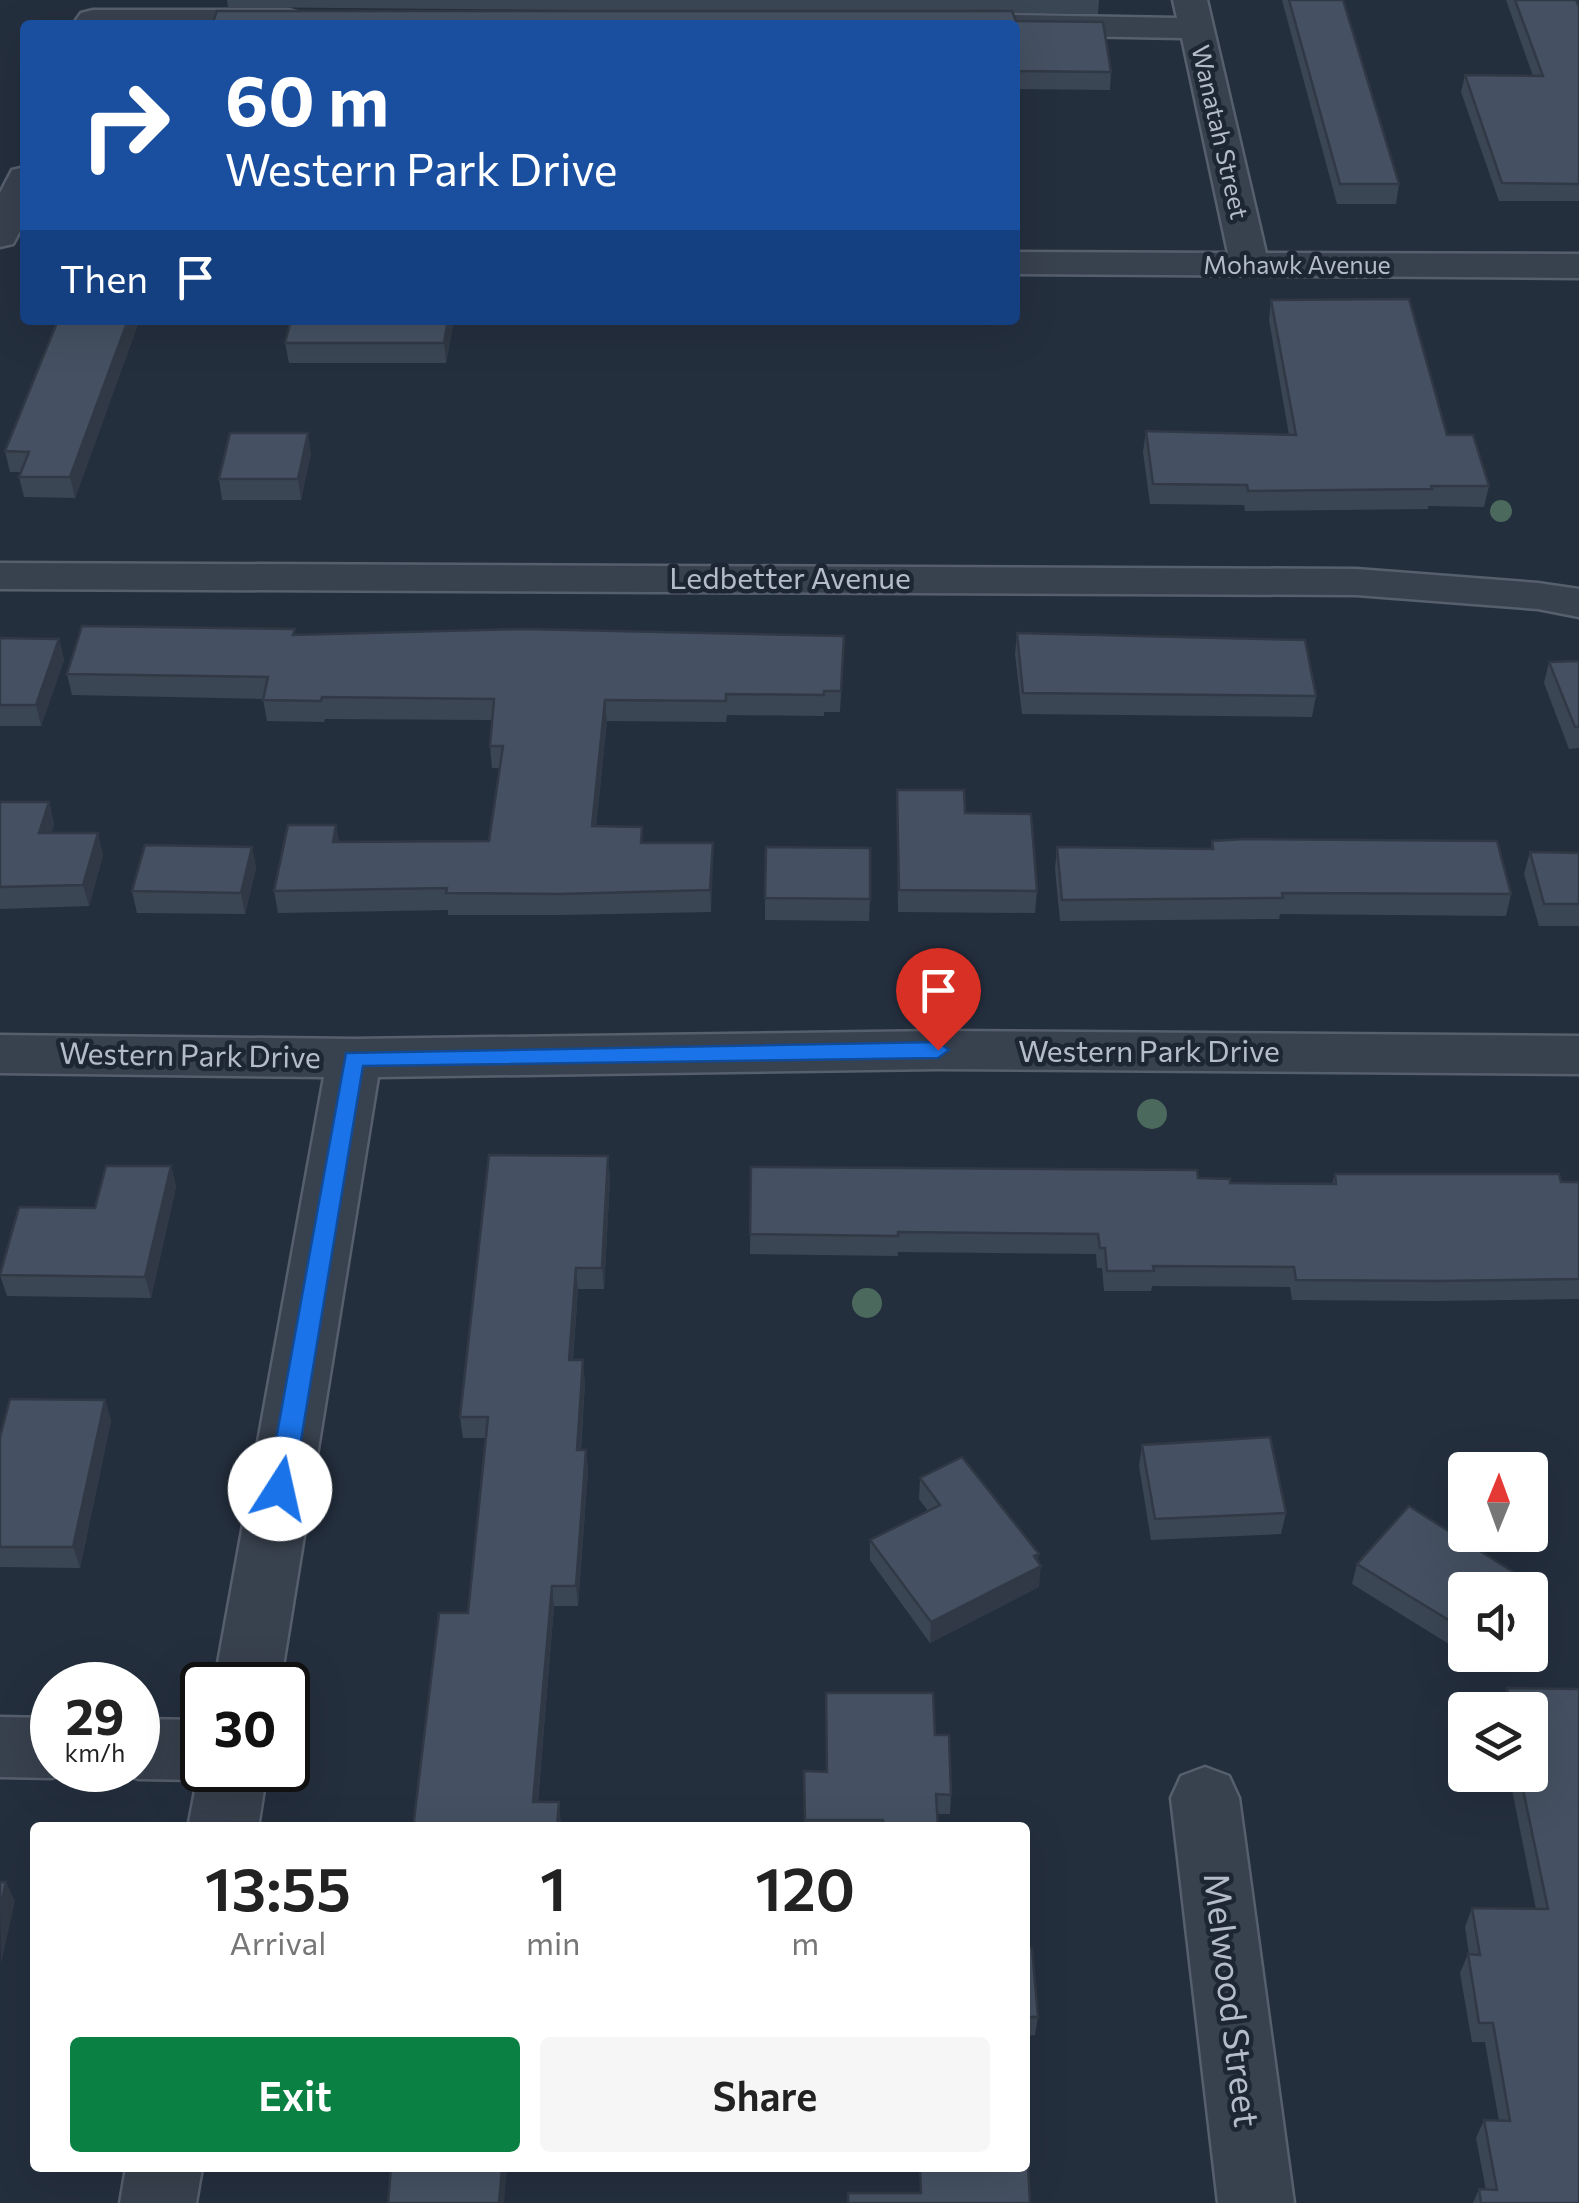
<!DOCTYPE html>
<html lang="en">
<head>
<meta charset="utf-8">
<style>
  :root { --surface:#fff; --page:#f6f6f6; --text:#222; --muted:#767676; --accent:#0b8043 }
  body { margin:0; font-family:Commissioner,sans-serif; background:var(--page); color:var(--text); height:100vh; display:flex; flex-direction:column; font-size:38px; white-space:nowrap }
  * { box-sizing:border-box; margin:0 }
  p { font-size:32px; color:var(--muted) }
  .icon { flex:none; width:55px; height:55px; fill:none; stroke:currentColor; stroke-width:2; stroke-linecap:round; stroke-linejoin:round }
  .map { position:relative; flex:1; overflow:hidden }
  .sheet { position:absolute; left:30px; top:1822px; width:1000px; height:350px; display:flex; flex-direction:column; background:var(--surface); border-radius:10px; box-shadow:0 10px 40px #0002 }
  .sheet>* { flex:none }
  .top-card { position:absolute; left:20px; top:20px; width:1000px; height:305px; border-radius:10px; box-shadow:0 10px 40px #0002; background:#1a4fa0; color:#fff; overflow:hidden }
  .needle { width:65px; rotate:1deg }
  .buttons { position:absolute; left:1448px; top:1452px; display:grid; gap:20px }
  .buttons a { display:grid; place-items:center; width:100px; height:100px; border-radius:10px; background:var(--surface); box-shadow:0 10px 40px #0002; font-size:50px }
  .speed { position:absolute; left:30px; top:1662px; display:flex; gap:20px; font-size:50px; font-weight:700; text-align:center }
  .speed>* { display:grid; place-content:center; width:130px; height:130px; border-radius:50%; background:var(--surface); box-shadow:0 10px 40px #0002; line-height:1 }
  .speed small { font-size:25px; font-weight:400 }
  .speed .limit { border:5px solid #111; border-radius:15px; background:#fff; color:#111 }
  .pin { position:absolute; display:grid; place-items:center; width:85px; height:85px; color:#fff; margin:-102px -42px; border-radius:50% 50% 50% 0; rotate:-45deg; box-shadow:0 0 10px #0007 }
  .pin .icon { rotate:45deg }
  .me { position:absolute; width:110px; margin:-55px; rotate:10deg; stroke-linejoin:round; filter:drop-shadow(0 0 8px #0008) }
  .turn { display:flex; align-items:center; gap:35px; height:210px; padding:0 40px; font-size:45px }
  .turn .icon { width:130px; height:130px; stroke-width:2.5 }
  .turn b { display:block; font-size:70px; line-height:85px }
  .then { display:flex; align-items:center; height:95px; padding:0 40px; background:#0003; gap:20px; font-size:38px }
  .eta { display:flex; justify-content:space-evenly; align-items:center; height:170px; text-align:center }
  .eta b { font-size:60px; font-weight:600; line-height:70px }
  .primary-button { display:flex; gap:20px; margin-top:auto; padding:20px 40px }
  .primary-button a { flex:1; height:115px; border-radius:10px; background:var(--accent); color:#fff; font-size:40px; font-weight:600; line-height:115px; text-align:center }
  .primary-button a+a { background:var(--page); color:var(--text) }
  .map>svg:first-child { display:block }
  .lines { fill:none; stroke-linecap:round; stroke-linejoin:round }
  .minor-casing { stroke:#565f6c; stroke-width:5 }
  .minor { fill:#38414e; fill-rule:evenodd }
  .tree { fill:#4b6a5d }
  .wall { fill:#3b4654 }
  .shaded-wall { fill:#303945 }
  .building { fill:#455162; stroke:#303945; stroke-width:2.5 }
  .route { fill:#1a73e8; stroke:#114b97; stroke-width:2.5 }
  .labels { text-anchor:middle; stroke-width:9; stroke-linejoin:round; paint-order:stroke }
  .far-street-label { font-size:25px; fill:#b4bcc9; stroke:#1d2633 }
  .street-label { font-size:30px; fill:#b4bcc9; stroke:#1d2633 }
  .near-street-label { font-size:35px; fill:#b4bcc9; stroke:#1d2633 }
</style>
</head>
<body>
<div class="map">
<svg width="1579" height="2203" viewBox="0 0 1579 2203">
  <rect width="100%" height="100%" fill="#242f3e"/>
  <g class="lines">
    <defs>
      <g id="minor">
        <path d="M1173,0H1207L1266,253L1579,254V278L1015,274V252L1228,253L1182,38L1015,35V25H998L1003,18L1015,15L1177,18Z"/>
        <path d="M93,10H288L300,13L305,20L301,25H80L76,20L81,13Z"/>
        <path d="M25,167V222L13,244L0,247V193L12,170Z"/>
        <path d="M0,563L1356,569L1538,583L1579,589V617L1538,609L1356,595L0,589Z"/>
        <path d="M938,1031L1579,1036V1074L938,1069L378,1077L280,1685H214L324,1077L0,1073V1035L354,1039Z"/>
        <path d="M0,1717L52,1718V1770H74L52,1778L0,1777Z"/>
        <path d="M138,1719L202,1720V1770H267L258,1828H188L197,1780L138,1779L114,1770H138Z"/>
        <path d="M1205,1767L1229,1776L1239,1798L1294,2203H1218L1171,1798L1181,1776Z"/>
        <path d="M126,2168H202L196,2203H120Z"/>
      </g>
    </defs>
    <use href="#minor" class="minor-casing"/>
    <use href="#minor" class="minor"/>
  </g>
  <g class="tree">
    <circle cx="1501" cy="511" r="11"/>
    <circle cx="1152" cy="1114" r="15"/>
    <circle cx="867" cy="1303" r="15"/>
  </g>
  <g class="wall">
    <path d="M227,0H1099L1098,14L1013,13L1016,21L1111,72L1110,90L1015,89V25L688,11L228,7Z"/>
    <path d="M1282,0H1343L1399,184L1396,204H1337Z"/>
    <path d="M1506,0H1576L1579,7V201H1499L1461,92L1465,75L1533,76Z"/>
    <path d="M1271,300L1447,435L1489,486L1484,507L1428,506V509L1245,511L1244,505L1150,504L1143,452L1146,431L1289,435L1269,320Z"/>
    <path d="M58,320H137L138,324L75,498L24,497L19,477L21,472H10L5,451Z"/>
    <path d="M454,320L446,363H289L285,343Z"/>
    <path d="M311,453L301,500H222L219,479Z"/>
    <path d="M1017,633L1316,696L1312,717L1022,714L1015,654Z"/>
    <path d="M296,635L844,636L840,712H824V716L727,715L726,722L607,721L596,826L643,843H713L711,912L561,915H448V910L278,913L274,891L336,825L339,842L489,841L500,768H492L490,746L492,720L325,719L324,722L267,721L263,699L72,695L67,674Z"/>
    <path d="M0,638L59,639L64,660L41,726H0Z"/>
    <path d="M1579,661V748L1569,749L1544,683L1549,662Z"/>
    <path d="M897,790L965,813L1037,891L1035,913L898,912Z"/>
    <path d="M0,802H49L54,824L51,833L103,855L89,906L0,909Z"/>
    <path d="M1212,841L1511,894L1506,916L1280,914L1279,919L1060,921L1055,869L1057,847L1211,849Z"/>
    <path d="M252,847L256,868L245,914L137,913L132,891Z"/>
    <path d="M1530,852L1579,853V926H1539L1524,874Z"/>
    <path d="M765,898L870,899L869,921L765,920Z"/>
    <path d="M608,1156L610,1178L604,1289H578L573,1360L585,1382L581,1450H586L588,1471L578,1606H554L538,1802L561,1822L413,1828L468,1613L486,1438H463L460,1417Z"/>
    <path d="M171,1166L176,1187L151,1298L7,1296L0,1275L95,1208Z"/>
    <path d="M751,1167L1198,1178L1230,1183L1332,1184L1335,1174L1579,1182V1299L1434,1301L1292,1300L1290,1287L1152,1286L1151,1291H1104L1102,1268H1097L1096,1254L898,1252V1256L750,1254Z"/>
    <path d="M105,1400L111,1421L80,1568L0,1567V1437Z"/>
    <path d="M1142,1445L1286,1513L1281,1534L1151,1540L1139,1466Z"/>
    <path d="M920,1478L1038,1561L1039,1587L930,1643L870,1560V1540L928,1511L919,1499Z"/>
    <path d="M1357,1564L1526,1580L1523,1590H1465V1654L1352,1584Z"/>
    <path d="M1507,1688L1579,1689V2203H1473L1479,2189L1486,2190L1476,2138L1484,2120L1499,2121L1485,2042H1472L1460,1973L1468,1954H1469L1465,1927L1472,1908L1536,1909L1509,1775H1530V1710H1500Z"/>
    <path d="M935,1735L951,1795L950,1814H938V1828H805L804,1771L826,1772Z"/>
    <path d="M1025,1948L1038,2017L1035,2035L1025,2036Z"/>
  </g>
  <g class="shaded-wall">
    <path d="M128,320H137L138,324L75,498L70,477Z"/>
    <path d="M448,320H454L446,363L444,343Z"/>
    <path d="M308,433L311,453L301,500L298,479Z"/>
    <path d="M59,639L64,660L41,726L36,705Z"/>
    <path d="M605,700L607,721L594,848L592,826Z"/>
    <path d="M49,802L54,824L45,855L39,833Z"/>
    <path d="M336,825L340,847L333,842Z"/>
    <path d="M98,833L103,855L89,906L83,885Z"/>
    <path d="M713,843V865L711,912L710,890Z"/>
    <path d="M252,847L256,868L245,914L241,893Z"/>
    <path d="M608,1156L610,1178L604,1289L602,1268Z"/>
    <path d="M171,1166L176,1187L151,1298L145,1277Z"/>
    <path d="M576,1268L578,1289L571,1381L569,1360Z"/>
    <path d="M583,1360L585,1382L579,1471L577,1450Z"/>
    <path d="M105,1400L111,1421L80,1568L73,1547Z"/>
    <path d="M586,1450L588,1471L578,1606L576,1586Z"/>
    <path d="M1039,1554L1037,1568L1041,1566L1039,1587L930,1643L931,1622Z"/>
    <path d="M552,1586L554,1606L536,1822L533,1802Z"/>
    <path d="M559,1802L561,1822V1828H557Z"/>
    <path d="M6,1882L15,1901L1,1964L0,1910Z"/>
    <path d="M502,2168H507L504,2203H499Z"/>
  </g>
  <g class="building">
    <path d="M1289,0H1343L1399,184H1340Z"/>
    <path d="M1515,0H1576L1579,7V184L1502,183L1465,75L1543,76Z"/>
    <path d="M217,11H1012L1016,21L1103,22L1111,72L1015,71V25H212Z"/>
    <path d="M1409,299L1447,435H1473L1489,486H1431L1432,489L1248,491L1247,485L1153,484L1146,431L1296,435L1271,300Z"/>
    <path d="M58,320H128L70,477H19L29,452L5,451Z"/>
    <path d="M291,320H448L444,343H285Z"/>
    <path d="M230,433H308L298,479H219Z"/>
    <path d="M82,626L295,629L293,635L524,629L844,636L841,691H824V695L726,694V701L605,700L592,826L642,827L641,843H713L710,890L559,894L446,893L447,888L274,891L288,825H336L333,842L489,841L503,746H490L494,699L322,697L321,701L263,700L268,677L67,674Z"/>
    <path d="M1017,633L1305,640L1316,696L1023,693Z"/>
    <path d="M0,638L59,639L36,705H0Z"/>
    <path d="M1579,661V727H1575L1549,662Z"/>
    <path d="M897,790H964L965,813L1031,814L1037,891L899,890Z"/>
    <path d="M0,802H49L39,833H98L83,885L0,887Z"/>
    <path d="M1244,839L1497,841L1511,894L1282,893L1283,898L1062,900L1057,847L1213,849L1212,841Z"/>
    <path d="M145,845L252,847L241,893L132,891Z"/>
    <path d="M766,847L870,848V899L765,898Z"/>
    <path d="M1530,852L1579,853V904H1544Z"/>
    <path d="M489,1155L608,1156L602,1268H576L569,1360H583L577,1450H586L576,1586H552L533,1802H559L557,1828H413L439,1613H468L488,1417H460Z"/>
    <path d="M106,1166H171L145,1277L0,1275L19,1207L95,1208Z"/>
    <path d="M751,1167L1197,1170L1198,1178L1230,1179V1183L1336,1184L1335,1174H1559L1561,1182H1579V1279L1439,1281L1296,1280L1294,1267L1153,1266L1154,1271H1107L1105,1248H1100L1098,1234L898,1232V1236L750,1234Z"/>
    <path d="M10,1399L105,1400L73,1547H0V1437Z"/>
    <path d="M1270,1437L1286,1513L1155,1519L1142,1445Z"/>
    <path d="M962,1457L1039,1554L1034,1556L1041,1566L931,1622L870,1540L940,1505L920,1478Z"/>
    <path d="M1409,1506L1526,1580L1518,1590H1465V1630L1357,1564Z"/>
    <path d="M1507,1688L1579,1689V2203H1481L1479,2189L1497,2190L1484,2120L1510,2121L1493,2023H1479L1468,1954L1480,1955L1472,1908L1548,1909L1520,1775H1530V1710H1512Z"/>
    <path d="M826,1693H933L935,1735H949L951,1795L936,1794L938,1828H884L883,1820H805L804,1771L827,1772Z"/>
    <path d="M0,1882H6L0,1910Z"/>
    <path d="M1025,1948H1032L1038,2017H1025Z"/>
    <path d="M1025,2108L1030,2203H848V2193H921L920,2168H1025Z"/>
    <path d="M391,2168H502L499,2203H388Z"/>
  </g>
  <path class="route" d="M938,1042L949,1050L938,1058L363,1066L293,1489L289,1497L280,1500L271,1497L267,1489L346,1053Z"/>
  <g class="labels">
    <g class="far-street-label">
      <text transform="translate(1220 132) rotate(77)" y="9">Wanatah Street</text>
      <text x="1297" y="274">Mohawk Avenue</text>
    </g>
    <g class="street-label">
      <text x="790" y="589">Ledbetter Avenue</text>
      <text x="1149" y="1062">Western Park Drive</text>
      <text transform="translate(190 1056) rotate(1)" y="10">Western Park Drive</text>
    </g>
    <g class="near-street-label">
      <text transform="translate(1231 2000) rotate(83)" y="12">Melwood Street</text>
    </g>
  </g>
</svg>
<div class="buttons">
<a><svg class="needle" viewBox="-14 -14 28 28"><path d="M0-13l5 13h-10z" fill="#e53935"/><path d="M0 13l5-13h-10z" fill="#767676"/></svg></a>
<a><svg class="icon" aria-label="sound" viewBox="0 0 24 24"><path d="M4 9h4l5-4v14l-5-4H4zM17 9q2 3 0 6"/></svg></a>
<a><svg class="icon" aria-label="layers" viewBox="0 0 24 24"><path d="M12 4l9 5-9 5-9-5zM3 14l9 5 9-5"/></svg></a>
</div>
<div class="speed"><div>29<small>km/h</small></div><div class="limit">30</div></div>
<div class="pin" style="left:938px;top:1050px;background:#d93025"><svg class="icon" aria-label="arrive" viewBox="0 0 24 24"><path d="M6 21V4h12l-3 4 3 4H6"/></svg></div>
<svg class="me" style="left:280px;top:1489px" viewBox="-20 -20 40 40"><circle r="19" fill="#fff"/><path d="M0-13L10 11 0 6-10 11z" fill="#1a73e8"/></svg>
<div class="top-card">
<div class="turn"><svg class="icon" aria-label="right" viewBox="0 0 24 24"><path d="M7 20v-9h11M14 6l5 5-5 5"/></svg><div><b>60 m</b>Western Park Drive</div></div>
<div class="then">Then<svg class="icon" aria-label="arrive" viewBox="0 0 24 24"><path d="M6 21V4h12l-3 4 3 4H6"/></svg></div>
</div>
<section class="sheet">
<div class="eta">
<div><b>13:55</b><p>Arrival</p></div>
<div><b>1</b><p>min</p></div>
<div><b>120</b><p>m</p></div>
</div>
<div class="primary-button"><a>Exit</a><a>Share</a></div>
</section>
</div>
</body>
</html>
